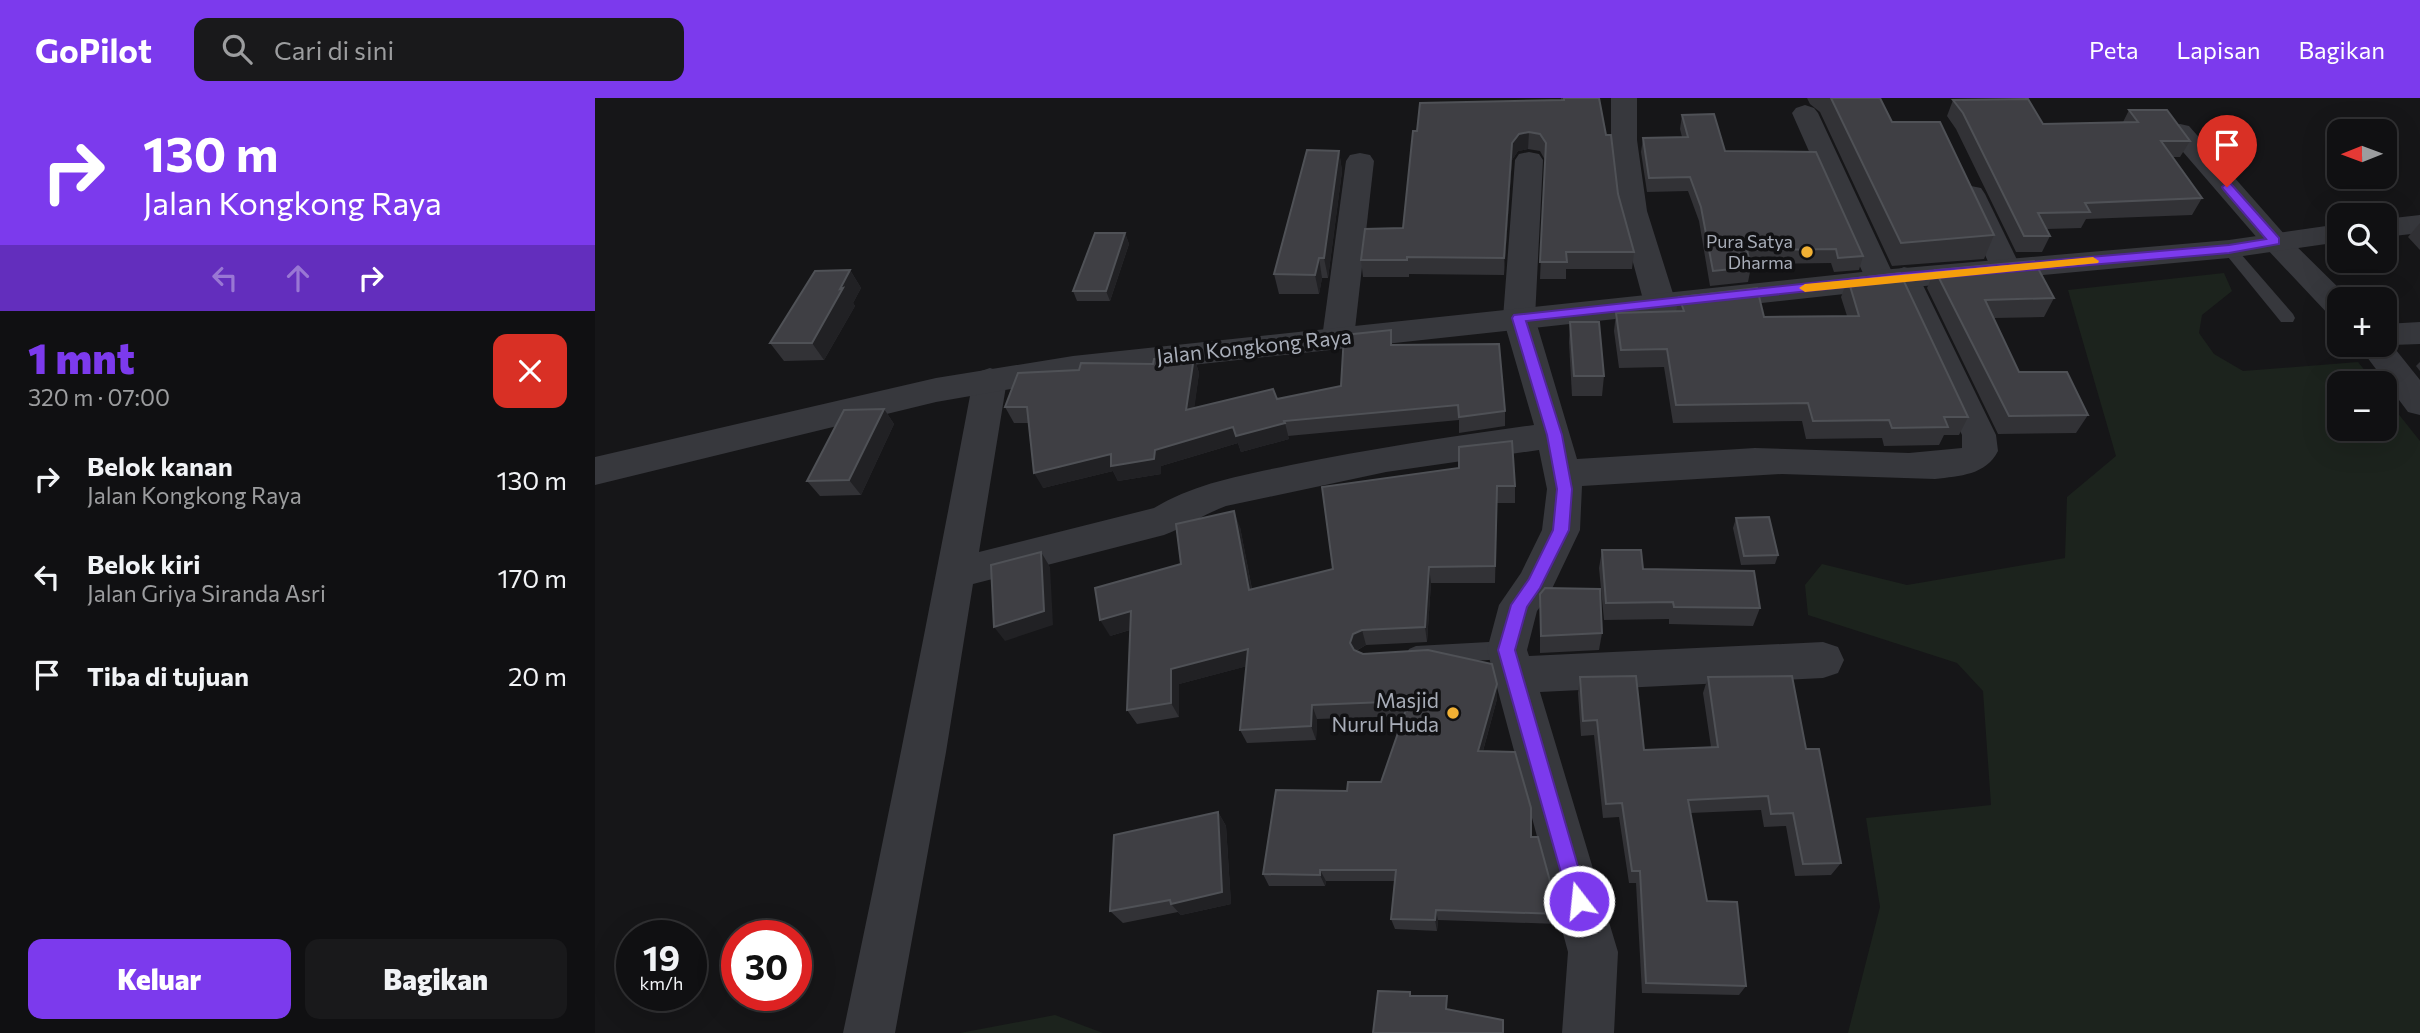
<!DOCTYPE html>
<html lang="id">
<head>
<meta charset="utf-8">
<style>
  :root { --surface:#101012; --page:#19191b; --text:#f1f3f6; --muted:#9c9d9f; --line:#303032; --accent:#7c3aed }
  body { margin:0; font-family:Commissioner,sans-serif; background:var(--page); color:var(--text); height:100vh; display:flex; flex-direction:column; font-size:26px; white-space:nowrap }
  * { box-sizing:border-box; margin:0 }
  p { font-size:23px; color:var(--muted) }
  .icon { flex:none; width:38px; height:38px; fill:none; stroke:currentColor; stroke-width:2; stroke-linecap:round; stroke-linejoin:round }
  .map { position:relative; flex:1; overflow:hidden }
  .side { display:flex; flex-direction:column; background:var(--surface); width:595px }
  .side>* { flex:none }
  .hud { background:#7c3aed; color:#fff; overflow:hidden }
  .needle { width:46px; rotate:269deg }
  .fabs { position:absolute; left:1732px; top:21px; display:grid; gap:14px }
  .fabs a { display:grid; place-items:center; width:70px; height:70px; border-radius:14px; background:var(--surface); box-shadow:0 7px 28px #0002,0 0 0 2px var(--line); font-size:35px }
  .speed { position:absolute; left:21px; top:822px; display:flex; gap:14px; font-size:35px; font-weight:700; text-align:center }
  .speed>* { display:grid; place-content:center; width:91px; height:91px; border-radius:50%; background:var(--surface); box-shadow:0 7px 28px #0002,0 0 0 2px var(--line); line-height:1 }
  .speed small { font-size:18px; font-weight:400 }
  .speed .limit { border:10px solid #d22; background:#fff; color:#111 }
  .pin { position:absolute; display:grid; place-items:center; width:60px; height:60px; color:#fff; margin:-72px -30px; border-radius:50% 50% 50% 0; rotate:-45deg; box-shadow:0 0 7px #0007 }
  .pin .icon { rotate:45deg }
  .me { position:absolute; width:77px; margin:-38px; rotate:344deg; stroke-linejoin:round; filter:drop-shadow(0 0 5px #0008) }
  .turn { display:flex; align-items:center; gap:24px; height:147px; padding:0 28px; font-size:32px }
  .turn .icon { width:91px; height:91px; stroke-width:2.5 }
  .turn b { display:block; font-size:49px; line-height:60px }
  .lanes { display:flex; align-items:center; height:66px; padding:0 28px; background:#0003; justify-content:center; gap:35px; direction:ltr }
  .lanes .off { opacity:.35 }
  .round { display:grid; place-items:center; flex:none; width:74px; height:74px; border-radius:14px; background:var(--page) }
  .headline { display:flex; align-items:center; justify-content:space-between; height:119px; padding:0 28px }
  h1 { font-size:42px; font-weight:800; line-height:52px; color:var(--accent) }
  .action { display:flex; gap:14px; margin-top:auto; padding:14px 28px }
  .action a { flex:1; height:80px; border-radius:14px; background:var(--accent); color:#fff; font-size:28px; font-weight:800; line-height:80px; text-align:center }
  .action a+a { background:var(--page); color:var(--text) }
  ul { padding:0; list-style:none }
  li { display:flex; align-items:center; gap:21px; height:98px; padding:0 28px }
  li div { flex:1 }
  li b { display:block; font-size:26px }
  li em { font-style:normal }
  header { display:flex; align-items:center; gap:42px; box-sizing:border-box; height:98px; padding:0 35px; background:var(--accent); color:#fff }
  header strong { font-size:33px }
  nav { display:flex; gap:38px; margin-inline-start:auto; font-size:24px }
  .search { width:490px; height:63px; background:var(--page); display:flex; align-items:center; gap:18px; box-sizing:border-box; padding:0 24px; border-radius:14px; color:var(--muted); font-size:26px }
  main { display:flex; flex:1; min-height:0 }
  .map>svg:first-child { display:block }
  .green { fill:#1c231d }
  .lines { fill:none; stroke-linecap:round; stroke-linejoin:round }
  .service { fill:#37383d; fill-rule:evenodd }
  .minor { fill:#37383d; fill-rule:evenodd }
  .tertiary { fill:#37383d; fill-rule:evenodd }
  .wall { fill:#323236 }
  .shaded-wall { fill:#212124 }
  .building { fill:#3f3f44; stroke:#4f5156; stroke-width:2 }
  .route { fill:#7c3aed; stroke:#51269a; stroke-width:2 }
  .slow { fill:#f59e0b }
  .poi-dot { fill:#f2b134; stroke:#111113; stroke-width:2.5 }
  .labels { text-anchor:middle; stroke-width:7; stroke-linejoin:round; paint-order:stroke }
  .far-poi-label { font-size:18px; fill:#a8adb8; stroke:#111113; text-anchor:end }
  .street-label { font-size:21px; fill:#a8adb8; stroke:#111113 }
  .poi-label { font-size:21px; fill:#a8adb8; stroke:#111113; text-anchor:end }
</style>
</head>
<body>
<header>
<strong>GoPilot</strong>
<div class="search"><svg class="icon" aria-label="search" viewBox="0 0 24 24"><circle cx="10" cy="10" r="6"/><path d="M15 15l6 6"/></svg>Cari di sini</div>
<nav><a>Peta</a><a>Lapisan</a><a>Bagikan</a></nav>
</header>
<main>
<section class="side">
<div class="hud">
<div class="turn"><svg class="icon" aria-label="right" viewBox="0 0 24 24"><path d="M7 20v-9h11M14 6l5 5-5 5"/></svg><div><b>130 m</b>Jalan Kongkong Raya</div></div>
<div class="lanes"><svg class="icon off" aria-label="left" viewBox="0 0 24 24"><path d="M17 20v-9H6M10 6l-5 5 5 5"/></svg><svg class="icon off" aria-label="ahead" viewBox="0 0 24 24"><path d="M12 20V5M6 11l6-6 6 6"/></svg><svg class="icon" aria-label="right" viewBox="0 0 24 24"><path d="M7 20v-9h11M14 6l5 5-5 5"/></svg></div>
</div>
<div class="headline"><div><h1>1 mnt</h1><p>320 m · 07:00</p></div><a class="round" style="background:#d93025;color:#fff"><svg class="icon" aria-label="close" viewBox="0 0 24 24"><path d="M6 6l12 12M18 6L6 18"/></svg></a></div>
<ul>
<li><svg class="icon" aria-label="right" viewBox="0 0 24 24"><path d="M7 20v-9h11M14 6l5 5-5 5"/></svg><div><b>Belok kanan</b><p>Jalan Kongkong Raya</p></div><em>130 m</em></li>
<li><svg class="icon" aria-label="left" viewBox="0 0 24 24"><path d="M17 20v-9H6M10 6l-5 5 5 5"/></svg><div><b>Belok kiri</b><p>Jalan Griya Siranda Asri</p></div><em>170 m</em></li>
<li><svg class="icon" aria-label="arrive" viewBox="0 0 24 24"><path d="M6 21V4h12l-3 4 3 4H6"/></svg><div><b>Tiba di tujuan</b></div><em>20 m</em></li>
</ul>
<div class="action"><a>Keluar</a><a>Bagikan</a></div>
</section>
<div class="map">
<svg width="1825" height="935" viewBox="0 0 1825 935">
  <rect width="100%" height="100%" fill="#161618"/>
  <g class="green">
    <path d="M1629,175L1637,193L1607,217L1604,235L1619,256L1648,273L1763,264L1780,285H1745V331H1790V299L1825,343V935H1253L1285,809L1271,720L1396,707L1388,593L1362,565L1213,517L1210,487L1227,466L1312,487L1470,460L1472,399L1521,358L1473,192Z"/>
    <path d="M460,917L508,935H365Z"/>
  </g>
  <g class="lines">
    <g class="service">
      <path d="M1634,146L1639,148L1698,216L1700,220L1698,224H1686L1629,154L1627,151Z"/>
      <path d="M912,543L919,546L922,552L919,558L912,561L821,566L814,563L811,557L814,551L821,548Z"/>
    </g>
    <g class="minor">
      <path d="M1016,0H1042V42L1052,113L1081,205L1076,212L1065,215L1054,212L1049,205L1024,113L1016,42Z"/>
      <path d="M1210,7L1219,10L1223,15L1297,174L1309,169L1320,172L1324,179L1401,337L1403,353C1391,377 1365,378 1340,381L1187,376L987,388L985,432L954,497L942,513L932,552L934,558L1228,544L1243,549L1249,562L1243,575L1228,580L945,594L1023,854L1019,935H967L973,854L892,552L904,507L926,475L947,432L952,391L944,352L791,374L631,408C609,416 591,429 569,437L378,486L351,654L300,935H248C294,718 337,500 378,282L383,274L395,270L407,274L412,282L384,454L559,410C600,385 648,377 696,367C776,351 857,338 939,327L908,220L920,62L924,56L934,54L944,56L948,62L940,220L982,361L1160,350L1314,355L1367,350V337L1298,187L1286,192L1275,189L1271,182L1197,15L1201,10Z"/>
      <path d="M1585,26L1594,28L1690,137L1755,201H1745V220L1734,217L1670,149L1576,40L1572,34L1576,28Z"/>
      <path d="M765,55L775,57L779,63L759,240L754,248L743,251L732,248L727,240L751,63L755,57Z"/>
      <path d="M1376,88L1386,90L1390,96L1426,170L1422,177L1411,180L1400,177L1396,170L1362,96L1366,90Z"/>
      <path d="M1825,224V246L1797,247L1825,282V317L1813,314L1763,247H1790V226Z"/>
    </g>
    <g class="tertiary">
      <path d="M1825,117V135L1790,139V121Z"/>
      <path d="M1745,126V144L1634,160L1286,192L478,280L341,304L0,387V359L341,280L478,258L1286,172L1634,142Z"/>
    </g>
  </g>
  <g class="wall">
    <path d="M966,0H1004L1023,96L1039,154L1037,171H971V181H945L950,62L945,53L933,51L923,53L917,62L909,177L814,176V179H768L766,162L808,130L822,33L966,2Z"/>
    <path d="M1212,0H1285L1297,24L1399,137L1389,161L1297,168L1225,14L1215,6Z"/>
    <path d="M1358,2L1448,26L1528,24L1534,12L1595,43L1585,59H1577L1607,100L1597,117L1491,121L1486,130L1452,131L1455,138L1447,154H1421L1361,31L1352,18Z"/>
    <path d="M1087,17L1130,53L1268,158L1264,172L1239,174L1236,165L1155,166L1156,169L1153,184L1115,188L1104,123L1093,93L1052,94L1046,54L1048,40L1087,39L1085,31Z"/>
    <path d="M744,53L747,73L733,180H727L724,196H684L679,176Z"/>
    <path d="M1825,125V152L1813,139Z"/>
    <path d="M530,135L534,146L515,203H482L478,193Z"/>
    <path d="M255,172L266,190L258,205L260,208L229,262L189,263L175,245Z"/>
    <path d="M1340,172L1459,200L1449,219L1399,220L1424,274L1493,317L1481,335L1403,336L1332,190Z"/>
    <path d="M1253,181L1373,319L1364,337H1349L1344,347L1289,348L1287,340L1211,341L1207,323L1078,325L1069,269L1024,270L1019,233L1021,215L1081,214L1084,199L1169,219L1252,218L1246,199Z"/>
    <path d="M975,224L1009,278L1007,298H977L974,244Z"/>
    <path d="M798,247L910,313V328L864,335V322L693,338L694,341L646,354L643,345L566,368V376L523,383L518,373L448,390L434,325H419L410,309L484,272L558,266L599,259L604,275L599,310L682,301L746,288Z"/>
    <path d="M1825,264V273L1821,268Z"/>
    <path d="M289,311L299,326L266,397L225,398L212,383Z"/>
    <path d="M920,388V405H902L900,485H836L832,544L771,547L761,553L902,601L888,653L936,739L964,816L963,826L843,822L842,833L800,831L796,821L800,783H731L730,788H674L668,776L752,693L786,684L809,618L722,621L721,642L652,645L645,632L652,568L584,586V619L542,626L532,612L535,532L515,538L586,466L645,429L657,491L738,471L727,389Z"/>
    <path d="M1141,420L1183,457L1180,466L1146,467L1138,430Z"/>
    <path d="M1007,452L1048,471L1165,510L1158,528L1074,526V521L1009,522L1004,470Z"/>
    <path d="M945,496L1007,535L1004,552L945,555Z"/>
    <path d="M985,579L1049,652L1116,649L1108,595L1113,579L1211,651L1246,765L1236,777L1200,778L1191,728L1169,729L1166,712L1095,715L1112,803L1151,888L1144,897L1047,895L1041,785H1034L1024,719L1008,720L999,637L986,638L983,595Z"/>
    <path d="M623,714L631,728L636,806L586,817L583,814L528,825L515,813Z"/>
  </g>
  <g class="shaded-wall">
    <path d="M934,34L933,51L923,53L917,62L909,177V160L917,45L924,36Z"/>
    <path d="M744,53L747,73L733,180L729,160Z"/>
    <path d="M530,135L534,146L515,203L511,193Z"/>
    <path d="M724,160L727,180L724,196L720,177Z"/>
    <path d="M255,172L266,190L258,205L260,208L229,262L217,245Z"/>
    <path d="M599,259L604,275L597,328L591,312Z"/>
    <path d="M289,311L299,326L266,397L254,382Z"/>
    <path d="M690,325L694,341L646,354L643,345L566,368V376L523,383L518,373L448,390L439,375L516,356L560,352L638,329Z"/>
    <path d="M639,413L645,429L660,508L654,492Z"/>
    <path d="M446,454L455,469L458,527L410,543L399,529Z"/>
    <path d="M834,469L836,485L832,544L830,529Z"/>
    <path d="M536,513L544,529L515,538L505,522Z"/>
    <path d="M767,532L771,547L762,552L759,560L755,545L758,536Z"/>
    <path d="M653,551L660,566L584,586V619L576,605V571Z"/>
    <path d="M902,586V601L884,667L883,653Z"/>
    <path d="M717,607L722,621L721,642L716,628Z"/>
    <path d="M623,714L631,728L636,806L586,817L576,806Z"/>
    <path d="M725,772L731,783L730,788L725,777Z"/>
    <path d="M841,812L843,822L842,833L840,822Z"/>
  </g>
  <g class="building">
    <path d="M969,0H1004L1011,37H1016L1023,96L1039,154H971L972,164H945L951,45L945,36L934,34L924,36L917,45L909,160L812,159V162H766L770,131L808,130L818,33H822L825,5L969,2Z"/>
    <path d="M1236,0H1285L1297,24H1345L1399,137L1306,145Z"/>
    <path d="M1433,1L1448,26L1543,24L1534,12H1572L1595,43H1566L1607,100L1490,105L1495,114L1443,115L1455,138H1429L1368,15L1358,2Z"/>
    <path d="M1119,16L1130,53L1221,54L1268,158L1243,160L1241,151L1152,152L1156,169L1118,173L1106,109L1095,79L1054,80L1048,40L1093,39L1087,17Z"/>
    <path d="M712,52L744,53L729,160H724L720,177L679,176Z"/>
    <path d="M500,135H530L511,193H478Z"/>
    <path d="M1439,163L1459,200L1390,202L1424,274H1472L1493,317L1414,318L1340,172Z"/>
    <path d="M255,172L245,191L248,190L217,245H175L220,173Z"/>
    <path d="M1305,175L1373,319H1349L1353,329L1297,330L1294,322L1218,323L1213,305L1081,307L1072,251L1026,252L1021,215L1089,213L1084,199L1162,190L1169,219L1264,218L1253,181Z"/>
    <path d="M975,224H1004L1009,278H979Z"/>
    <path d="M796,232V247L904,246L910,313L864,319L863,307L689,323L690,325L641,338L638,329L560,352L559,361L516,368V356L439,375L432,309H410L423,275L484,272L486,265L558,266L559,261L599,259L591,312L678,291L682,301L746,288L749,237Z"/>
    <path d="M289,311L254,382L212,383L249,312Z"/>
    <path d="M917,343L920,388H902L900,468L834,469L830,529L767,532L758,536L755,545L759,552L768,556L833,552L897,566L902,586L883,653L920,654L936,710V739H943L964,816L841,812L840,822L796,821L801,772H725V777L668,776L681,692L752,693L753,684H786L814,603L717,607L716,628L645,632L653,551L576,571V605L532,612L536,513L505,522L500,490L586,466L581,426L639,413L654,492L738,471L727,389L864,370V349Z"/>
    <path d="M1174,419L1183,457L1149,458L1141,420Z"/>
    <path d="M1007,452H1046L1048,471L1159,473L1165,510L1079,509L1078,504L1011,505Z"/>
    <path d="M446,454L449,513L399,529L396,467Z"/>
    <path d="M950,490L1005,491L1007,535L946,538L945,496Z"/>
    <path d="M1041,578L1049,652L1123,649L1113,579L1197,578L1211,651H1224L1246,765L1208,766L1198,715L1176,716L1173,698L1093,702L1112,803L1142,804L1151,888L1051,885L1045,773H1037L1027,705L1011,706L1002,622L988,623L985,579Z"/>
    <path d="M623,714L627,794L576,806L575,802L515,813L519,737Z"/>
    <path d="M783,893L815,894V898H852L851,911L908,922V935H778Z"/>
  </g>
  <path class="route" d="M1632,85L1636,86L1684,140V146L1634,155L1309,183L931,223L967,337L977,391L974,432L945,490L932,509L920,552L993,803L991,810L984,813L976,810L903,552L916,507L934,481L958,432L962,391L952,337L917,220L919,217L1309,175L1634,147L1671,141L1628,91L1627,89Z"/>
  <path class="slow" d="M1498,159L1504,163L1503,165L1210,194L1204,190L1210,186Z"/>
  <g class="poi-dot">
    <circle cx="1212" cy="154" r="7"/>
    <circle cx="858" cy="615" r="7"/>
  </g>
  <g class="labels">
    <g class="far-poi-label">
      <text x="1198" y="150">Pura Satya<tspan x="1198" dy="21">Dharma</tspan></text>
    </g>
    <g class="street-label">
      <text transform="translate(659 249) rotate(-6)" y="7">Jalan Kongkong Raya</text>
    </g>
    <g class="poi-label">
      <text x="844" y="610">Masjid<tspan x="844" dy="24">Nurul Huda</tspan></text>
    </g>
  </g>
</svg>
<div class="fabs">
<a><svg class="needle" viewBox="-14 -14 28 28"><path d="M0-13l5 13h-10z" fill="#e53935"/><path d="M0 13l5-13h-10z" fill="#9c9d9f"/></svg></a>
<a><svg class="icon" aria-label="search" viewBox="0 0 24 24"><circle cx="10" cy="10" r="6"/><path d="M15 15l6 6"/></svg></a>
<a>+</a>
<a>−</a>
</div>
<div class="speed"><div>19<small>km/h</small></div><div class="limit">30</div></div>
<div class="pin" style="left:1632px;top:89px;background:#d93025"><svg class="icon" aria-label="arrive" viewBox="0 0 24 24"><path d="M6 21V4h12l-3 4 3 4H6"/></svg></div>
<svg class="me" style="left:984px;top:803px" viewBox="-20 -20 40 40"><circle r="17" fill="#7c3aed" stroke="#fff" stroke-width="3"/><path d="M0-11L8 9 0 5-8 9z" fill="#fff"/></svg>
</div>
</main>
</body>
</html>
